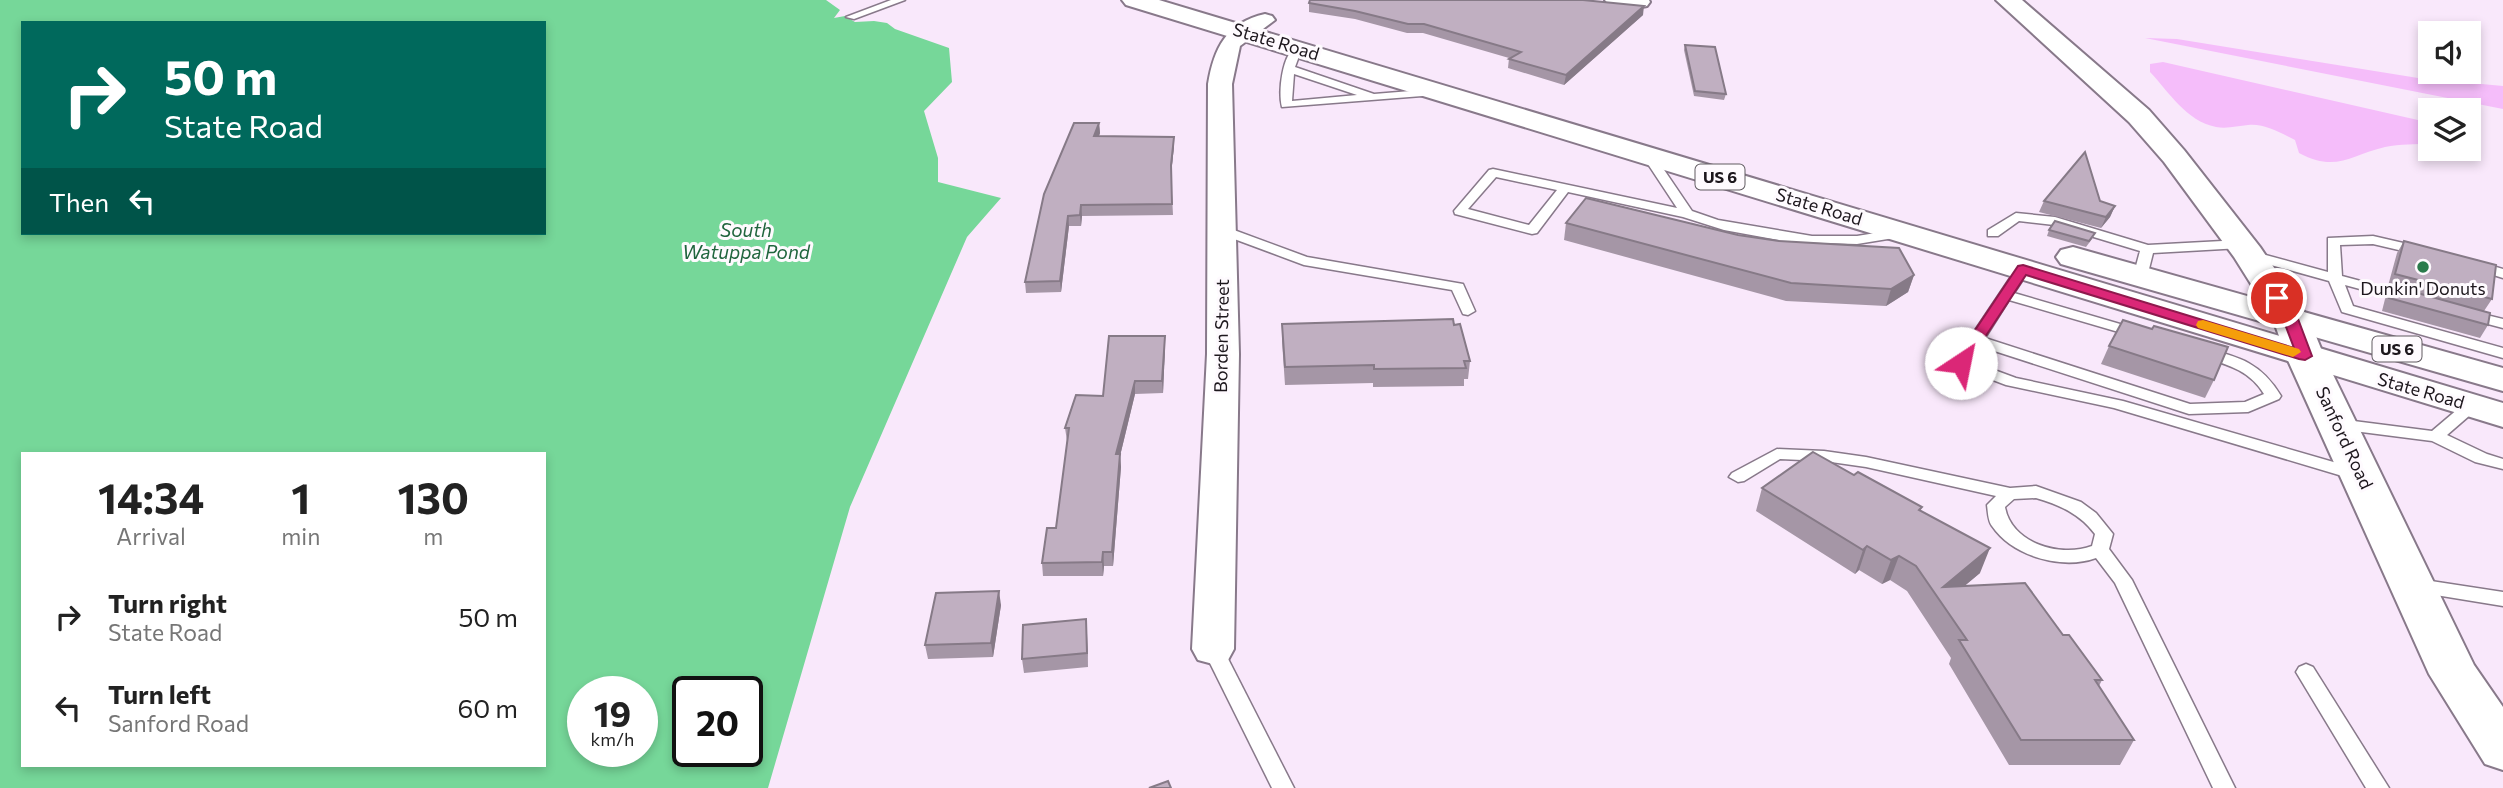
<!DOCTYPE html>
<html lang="en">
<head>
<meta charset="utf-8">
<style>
  :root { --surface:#fff; --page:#f6f6f6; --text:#222; --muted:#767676 }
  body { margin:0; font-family:Commissioner,sans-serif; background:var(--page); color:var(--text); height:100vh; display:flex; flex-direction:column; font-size:26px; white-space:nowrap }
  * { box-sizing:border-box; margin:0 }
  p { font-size:23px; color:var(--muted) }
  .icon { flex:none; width:38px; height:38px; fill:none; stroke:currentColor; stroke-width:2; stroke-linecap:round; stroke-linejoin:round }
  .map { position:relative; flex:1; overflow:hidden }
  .side { position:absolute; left:21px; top:452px; width:525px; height:315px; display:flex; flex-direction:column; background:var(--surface); border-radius:0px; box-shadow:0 4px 10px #0003 }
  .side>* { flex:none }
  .top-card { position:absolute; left:21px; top:21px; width:525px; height:214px; border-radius:0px; box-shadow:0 4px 10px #0003; background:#00695c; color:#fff; overflow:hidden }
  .fabs { position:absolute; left:2418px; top:21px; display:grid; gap:14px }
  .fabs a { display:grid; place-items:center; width:63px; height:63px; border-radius:0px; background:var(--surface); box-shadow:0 4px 10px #0003; font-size:35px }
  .speed { position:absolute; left:567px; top:676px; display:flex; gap:14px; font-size:35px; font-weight:700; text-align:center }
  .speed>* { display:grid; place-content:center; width:91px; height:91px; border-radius:50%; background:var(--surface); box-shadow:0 4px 10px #0003; line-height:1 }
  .speed small { font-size:18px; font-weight:400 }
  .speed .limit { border:4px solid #111; border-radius:10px; background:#fff; color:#111 }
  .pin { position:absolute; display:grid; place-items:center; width:60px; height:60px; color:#fff; margin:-30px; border:4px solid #fff; border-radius:50%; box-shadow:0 2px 7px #0007 }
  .me { position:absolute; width:77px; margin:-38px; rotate:34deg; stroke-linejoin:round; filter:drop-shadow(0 0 5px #0008) }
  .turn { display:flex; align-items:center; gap:24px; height:147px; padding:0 28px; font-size:32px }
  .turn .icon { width:91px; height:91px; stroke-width:2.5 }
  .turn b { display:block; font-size:49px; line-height:60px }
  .then { display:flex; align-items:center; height:66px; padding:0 28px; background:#0003; gap:14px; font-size:26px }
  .eta { display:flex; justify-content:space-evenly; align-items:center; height:119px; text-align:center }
  .eta b { font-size:42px; font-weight:700; line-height:49px }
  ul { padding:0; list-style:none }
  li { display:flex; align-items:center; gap:21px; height:91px; padding:0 28px }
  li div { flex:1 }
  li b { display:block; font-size:26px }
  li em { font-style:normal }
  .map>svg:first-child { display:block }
  .green { fill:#f5bdfa }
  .water { fill:#76d799; fill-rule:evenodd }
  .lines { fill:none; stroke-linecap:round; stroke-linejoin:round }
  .service-casing { stroke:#88798a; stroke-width:3 }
  .minor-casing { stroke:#88798a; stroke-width:4 }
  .tertiary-casing { stroke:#88798a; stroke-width:4 }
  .primary-casing { stroke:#88798a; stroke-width:4 }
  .service { fill:#fff; fill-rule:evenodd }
  .minor { fill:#fff; fill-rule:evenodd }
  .tertiary { fill:#fff; fill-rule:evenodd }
  .primary { fill:#fff; fill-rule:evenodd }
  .wall { fill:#a596a6 }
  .shaded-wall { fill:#867a87 }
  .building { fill:#c0afc1; stroke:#867a87; stroke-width:2 }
  .route { fill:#db2777; stroke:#8e194d; stroke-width:2 }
  .slow { fill:#f59e0b }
  .poi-dot { fill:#2a7b4c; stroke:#fefafe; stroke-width:2.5 }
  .labels { text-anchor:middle; stroke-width:6; stroke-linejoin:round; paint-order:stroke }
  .shield { fill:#fefafe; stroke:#605b60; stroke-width:2 }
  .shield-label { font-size:16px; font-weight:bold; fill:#1d171d }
  .street-label { font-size:18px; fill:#1d171d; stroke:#fefafe }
  .poi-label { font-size:18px; fill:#1d171d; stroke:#fefafe }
  .water-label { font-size:19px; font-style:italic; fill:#20653e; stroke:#fefafe }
</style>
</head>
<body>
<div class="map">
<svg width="2503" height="788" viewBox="0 0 2503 788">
  <rect width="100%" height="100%" fill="#f9e8fb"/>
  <g class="green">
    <path d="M2145,38L2177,39L2418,78L2503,86V109Z"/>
    <path d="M2163,62L2431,123V144C2416,144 2400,144 2385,147C2351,155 2336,173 2299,153L2295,140C2281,133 2264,123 2248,125C2238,126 2227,129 2216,127C2186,121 2169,92 2150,72V64Z"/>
  </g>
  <path class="water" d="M0,0H826L840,10L834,18L845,16L855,22L874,21L887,23L895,29L949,48L952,82L924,111L938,158V182L1001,198L967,237L850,507L768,788H0ZM23,23H544V233H23ZM23,453H544V765H23ZM583,691H642V751H583ZM688,691H747V751H688Z"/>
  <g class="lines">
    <defs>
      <g id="service">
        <path d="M891,0H905L854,19L846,17Z"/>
        <path d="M1297,45L1302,48L1295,67L1374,94L1435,89L1441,92L1435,95L1282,107C1278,92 1282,54 1297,45ZM1294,74L1357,95L1292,101Z"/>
        <path d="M1648,151L1652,152L1692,211L1718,220L1812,236H1857L1900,229L1907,233L1900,237L1857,244L1789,242L1724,230L1683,217L1568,192L1537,233L1532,234L1455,214L1454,211L1489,170L1493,169L1677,208L1642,155ZM1496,177L1557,190L1529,225L1468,209Z"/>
        <path d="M2016,213L2055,217L2148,245L2241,240L2248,244L2241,248L2153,253L2147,277L2140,281L2133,277L2140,251L2054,225L2019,221L1998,236H1988V230Z"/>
        <path d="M1223,226L1307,257L1463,284L1475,311L1468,315L1463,314L1452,290L1304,265L1218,233V227Z"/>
        <path d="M2373,236L2425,248L2427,251L2420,255L2373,244L2340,245L2342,276L2413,295L2415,298L2408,302L2345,285L2353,306L2503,348V358L2342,312L2329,281L2246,258L2244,255L2251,251L2328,272V238Z"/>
        <path d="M2476,261L2503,269V278L2471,268L2469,265Z"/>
        <path d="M2023,265L2030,269L2014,293L2144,331L2146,334L2139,338L2009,300L1985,338L2190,404L2245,402L2264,394C2249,369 2225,364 2199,356L2196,353L2204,348C2240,357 2261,363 2281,396L2279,399L2248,412L2189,414L1979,346L1970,361L2016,378L2123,401L2361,470L2363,474L2355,479L2349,478L2114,408L2006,385L1956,366L1953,363L2018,266Z"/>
        <path d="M2470,311L2503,319V328L2465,318L2463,315L2465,312Z"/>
        <path d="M2471,401L2479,406L2477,409L2447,435L2487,454L2503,459V469L2475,462L2432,441L2338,429L2330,424L2338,419L2432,431L2465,403Z"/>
        <path d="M1777,449L1824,451L1866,457L2010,488L2036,486L2081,502L2096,513L2113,534L2109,549L2132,580L2235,788H2213L2115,583L2096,558C2063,570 2013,557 1992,526C1988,521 1988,512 1987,505L1996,496L1866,467L1824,461L1780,459L1744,481L1738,482L1729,477L1732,473ZM2036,498C2060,505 2080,514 2095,534L2092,546C2060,558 2011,543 2005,507L2014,499Z"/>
        <path d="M2418,579L2503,592V606L2411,591L2409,586L2411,581Z"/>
        <path d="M1213,642L1220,644L1223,649L1294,788H1272L1203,649L1206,644Z"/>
        <path d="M2306,664L2313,667L2389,788H2366L2296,672L2299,667Z"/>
      </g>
      <g id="minor">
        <path d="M1605,0H1649L1650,2L1647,6C1635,9 1620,7 1608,4Z"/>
        <path d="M1265,14L1272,16L1275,20L1240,46L1232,84L1239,354L1234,649L1228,660L1213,664L1198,660L1192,649L1207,354L1208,84C1214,48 1226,23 1265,14Z"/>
      </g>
      <path id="tertiary" d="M1996,0H2022L2149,110L2184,150L2260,247L2309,319L2324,356L2474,665L2503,707V770L2485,764L2429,674L2286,356L2273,319L2234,257L2164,162L2129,122Z"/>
      <g id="primary">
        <path d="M1122,0H1159L2503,403V427L1126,5Z"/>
        <path d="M2073,247L2503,368V391L2061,264L2056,257L2061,250Z"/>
      </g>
    </defs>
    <use href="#service" class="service-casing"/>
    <use href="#minor" class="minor-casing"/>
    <use href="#tertiary" class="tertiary-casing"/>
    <use href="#primary" class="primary-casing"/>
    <use href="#service" class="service"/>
    <use href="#minor" class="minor"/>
    <use href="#tertiary" class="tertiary"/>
    <use href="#primary" class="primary"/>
  </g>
  <g class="wall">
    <path d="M1309,3L1643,15L1564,85L1508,68L1509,58L1423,33H1407L1355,19L1309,12Z"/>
    <path d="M1685,45L1726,94L1724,100L1694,96L1684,50Z"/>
    <path d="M1099,123L1100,133L1099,136L1174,146L1171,175L1173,215L1082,216L1081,226H1069L1061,292L1026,293L1025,282Z"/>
    <path d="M2044,201H2100L2115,206L2110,217L2101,228L2039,212Z"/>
    <path d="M1566,223L1738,235L1914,275L1908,292L1886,306L1786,301L1564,240Z"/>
    <path d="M2049,230L2095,233L2092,239L2086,247L2047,236Z"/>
    <path d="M2404,241L2492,299L2484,311L2488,325L2480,338L2382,311L2385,299L2392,287L2388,286L2397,253Z"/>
    <path d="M1282,324L1454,325L1470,361L1468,379H1464V386L1373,387V383L1285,385L1282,341Z"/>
    <path d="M2152,329L2214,380L2205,398L2101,364L2109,346Z"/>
    <path d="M1165,348L1163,393L1135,394L1120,456L1121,467L1113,566H1104L1103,576H1043L1042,563L1056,528L1067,441L1065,428Z"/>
    <path d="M1762,488L1922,507L1920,511L1980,573L1964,586L2063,635L2102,680L2099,686L2134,740L2120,765H2009L1949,664L1951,658L1907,591L1890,580L1882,584L1859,570L1855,574L1756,511Z"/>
    <path d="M1001,605L993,657L928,659L925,645Z"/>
    <path d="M1086,619L1088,667L1024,673L1022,659Z"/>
  </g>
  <g class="shaded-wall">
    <path d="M1644,6L1643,15L1564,85L1566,75Z"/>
    <path d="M1099,123L1100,133L1095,146L1094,136Z"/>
    <path d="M1174,137V146L1171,175V165Z"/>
    <path d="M1081,205L1082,216L1081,226L1080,215Z"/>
    <path d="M2115,206L2110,217L2101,228L2106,217Z"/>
    <path d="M1068,216L1069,226L1061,292L1060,281Z"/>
    <path d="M1914,275L1908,292L1886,306L1891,289Z"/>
    <path d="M1165,336V348L1163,393L1162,381Z"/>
    <path d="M1135,381V394L1120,456L1121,467L1113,566L1112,552L1116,454Z"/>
    <path d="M1867,546L1859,570L1855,574L1863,550Z"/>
    <path d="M1990,548L1980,573L1942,605L1943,587Z"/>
    <path d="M1103,552L1104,566L1103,576L1102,562Z"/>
    <path d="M1899,556L1890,580L1882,584L1891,560Z"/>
    <path d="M999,591L1001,605L993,657L991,643Z"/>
    <path d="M1086,619L1087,633L1088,667L1087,653Z"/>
  </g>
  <g class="building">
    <path d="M1310,0H1583L1644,6L1566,75L1509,59L1521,52L1424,24H1408L1355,11L1309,3Z"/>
    <path d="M1685,45L1715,47L1726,94L1695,91Z"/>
    <path d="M1074,123H1099L1094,136L1174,137L1171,165L1172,204L1081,205L1080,215L1068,216L1060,281L1025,282L1044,194Z"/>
    <path d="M2085,152L2100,201L2115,206L2106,217L2044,201Z"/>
    <path d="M1586,198L1738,235L1779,241L1899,248L1914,275L1891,289L1791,283L1566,223Z"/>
    <path d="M2055,221L2095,233L2089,241L2049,230Z"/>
    <path d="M2404,241L2496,265L2492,299L2395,274Z"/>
    <path d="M2392,286L2490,313L2488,325L2389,298Z"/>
    <path d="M1453,319L1454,325L1460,324L1470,361H1464L1466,368L1374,369V365L1285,367L1282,324Z"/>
    <path d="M2123,320L2152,329L2154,326L2228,347L2214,380L2109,346Z"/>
    <path d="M1109,336H1165L1162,381H1135L1116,454H1120L1112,552H1103L1102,562L1042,563L1047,528H1056L1069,428H1065L1076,395L1103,396Z"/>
    <path d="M1813,452L1854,475L1858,472L1922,507L1919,510L1990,548L1943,587L2025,583L2063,635H2069L2102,680H2095L2134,740H2021L1959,640H1967L1916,566L1899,556L1891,560L1867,546L1863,550L1762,488Z"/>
    <path d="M999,591L991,643L925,645L936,593Z"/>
    <path d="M1086,619L1087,653L1022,659L1023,625Z"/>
    <path d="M1168,781L1171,788H1149Z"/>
  </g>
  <path class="route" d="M2023,265L2294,348L2283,319L2269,298L2277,293L2282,295L2298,319L2312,356L2305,360L2299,359L2026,275L1966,366H1955L1953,363L2018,266Z"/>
  <path class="slow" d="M2203,320L2299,349L2301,352L2293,357L2198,328L2196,325L2198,321Z"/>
  <circle class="poi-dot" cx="2423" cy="267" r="7"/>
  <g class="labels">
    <g class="shield">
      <rect x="1695.5" y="164.5" width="49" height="25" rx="5"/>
      <rect x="2372.5" y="336.5" width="49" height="25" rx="5"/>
    </g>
    <g class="shield-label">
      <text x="1720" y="183">US 6</text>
      <text x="2397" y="355">US 6</text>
    </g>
    <g class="street-label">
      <text transform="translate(1276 42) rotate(17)" y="6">State Road</text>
      <text transform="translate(1819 207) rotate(17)" y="6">State Road</text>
      <text transform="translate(1222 336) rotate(-89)" y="6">Borden Street</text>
      <text transform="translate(2421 391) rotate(16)" y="6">State Road</text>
      <text transform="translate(2344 438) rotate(65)" y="6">Sanford Road</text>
    </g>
    <g class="poi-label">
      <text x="2423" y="295">Dunkin' Donuts</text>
    </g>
    <g class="water-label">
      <text x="746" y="237">South<tspan x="746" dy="22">Watuppa Pond</tspan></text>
    </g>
  </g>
</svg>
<div class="fabs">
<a><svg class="icon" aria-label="sound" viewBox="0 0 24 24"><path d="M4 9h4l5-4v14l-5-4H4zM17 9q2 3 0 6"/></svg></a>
<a><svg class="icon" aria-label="layers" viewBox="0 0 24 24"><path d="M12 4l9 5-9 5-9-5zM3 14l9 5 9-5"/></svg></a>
</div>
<div class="speed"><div>19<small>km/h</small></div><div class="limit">20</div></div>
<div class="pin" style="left:2277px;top:298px;background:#d93025"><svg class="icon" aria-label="arrive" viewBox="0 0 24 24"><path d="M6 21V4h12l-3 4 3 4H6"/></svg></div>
<svg class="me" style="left:1961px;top:363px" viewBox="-20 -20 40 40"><circle r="19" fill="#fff"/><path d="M0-13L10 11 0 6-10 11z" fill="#db2777"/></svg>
<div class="top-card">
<div class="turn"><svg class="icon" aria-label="right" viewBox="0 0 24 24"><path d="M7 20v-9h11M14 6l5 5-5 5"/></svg><div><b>50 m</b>State Road</div></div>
<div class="then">Then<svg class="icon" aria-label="left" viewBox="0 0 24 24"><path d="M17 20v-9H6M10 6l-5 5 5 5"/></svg></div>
</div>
<section class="side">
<div class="eta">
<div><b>14:34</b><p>Arrival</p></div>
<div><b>1</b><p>min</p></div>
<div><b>130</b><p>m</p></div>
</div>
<ul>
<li><svg class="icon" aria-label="right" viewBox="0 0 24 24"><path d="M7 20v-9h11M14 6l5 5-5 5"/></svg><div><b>Turn right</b><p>State Road</p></div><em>50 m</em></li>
<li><svg class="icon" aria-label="left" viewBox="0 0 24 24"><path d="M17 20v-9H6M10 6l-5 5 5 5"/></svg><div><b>Turn left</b><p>Sanford Road</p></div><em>60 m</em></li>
</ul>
</section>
</div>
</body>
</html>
